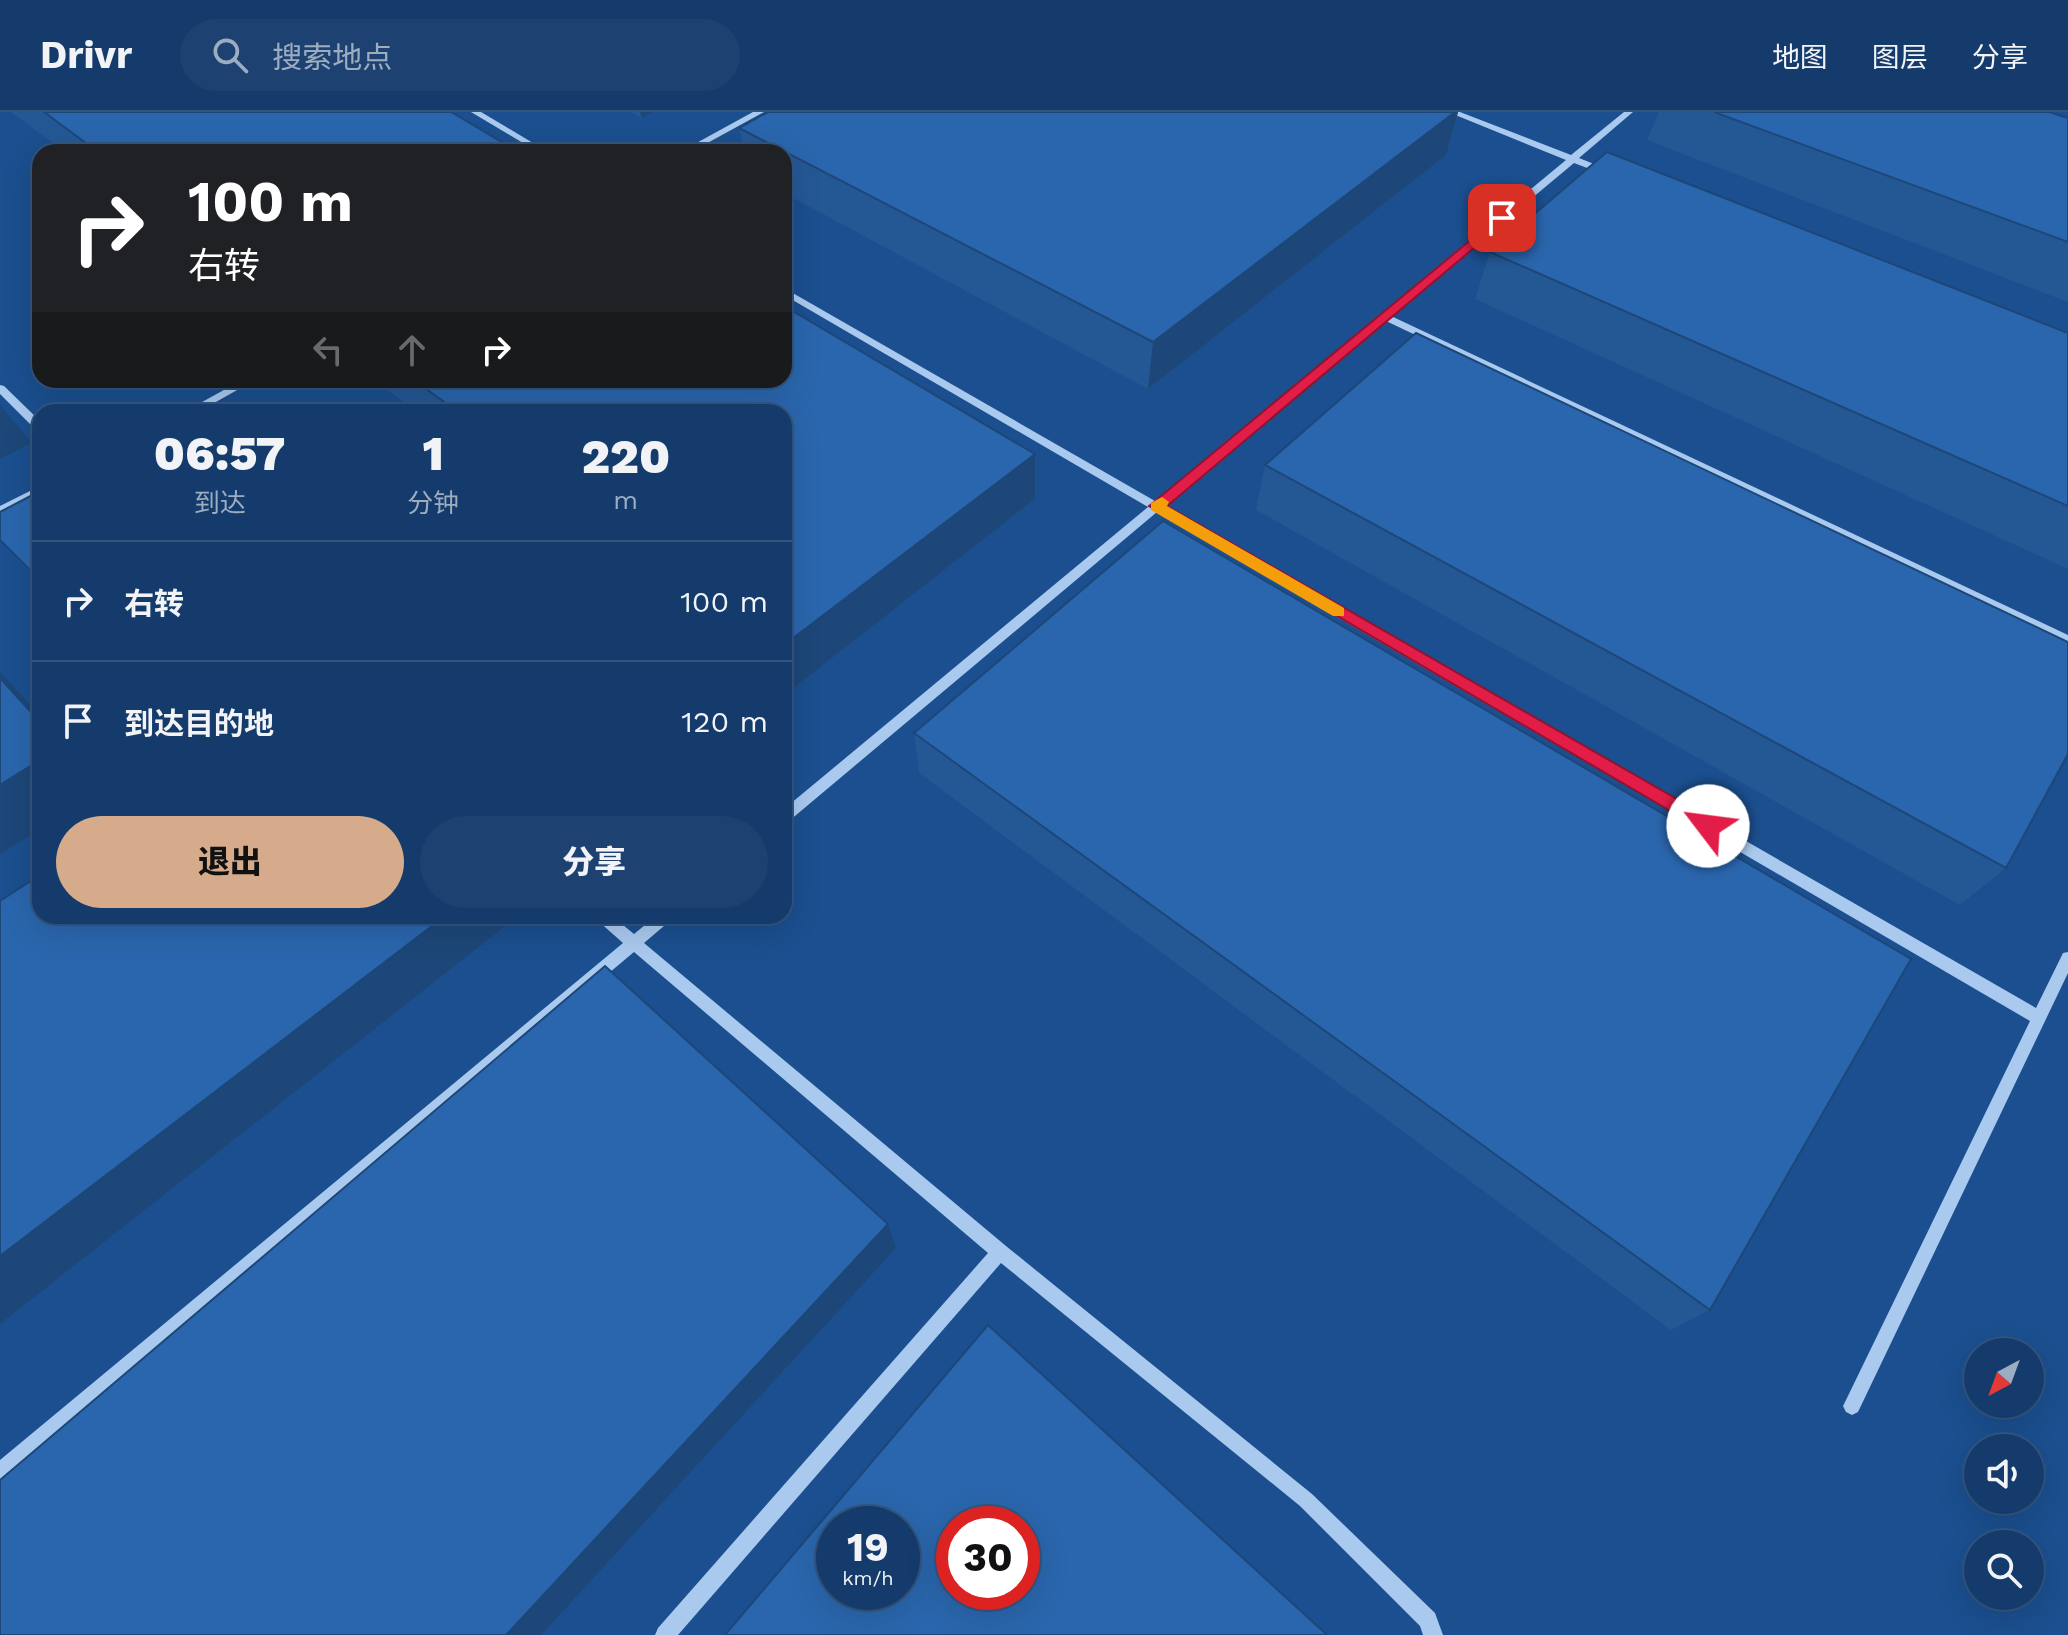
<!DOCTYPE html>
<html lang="zh">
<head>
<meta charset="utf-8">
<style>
  :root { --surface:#143b6b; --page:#1d4271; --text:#f1f3f6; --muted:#9dadc1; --line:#33557e; --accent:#d6ab8b }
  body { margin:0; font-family:"Work Sans","Noto Sans SC",sans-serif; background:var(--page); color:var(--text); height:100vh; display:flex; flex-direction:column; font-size:30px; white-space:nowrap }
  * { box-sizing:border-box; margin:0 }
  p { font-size:26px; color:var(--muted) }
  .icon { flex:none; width:44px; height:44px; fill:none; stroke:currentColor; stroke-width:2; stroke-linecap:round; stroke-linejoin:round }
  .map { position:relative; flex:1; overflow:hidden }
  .panel { position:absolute; left:32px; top:292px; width:760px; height:520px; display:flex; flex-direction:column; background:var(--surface); border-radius:24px; box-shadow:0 8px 32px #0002,0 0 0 2px var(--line) }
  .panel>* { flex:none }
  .top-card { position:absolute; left:32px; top:32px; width:760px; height:244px; border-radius:24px; box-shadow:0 8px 32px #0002,0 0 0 2px var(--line); background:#202124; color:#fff; overflow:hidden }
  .needle { width:52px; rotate:221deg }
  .fabs { position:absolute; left:1964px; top:1226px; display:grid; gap:16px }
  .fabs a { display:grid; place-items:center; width:80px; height:80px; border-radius:50%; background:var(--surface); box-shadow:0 8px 32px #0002,0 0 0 2px var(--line); font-size:40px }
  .speed { position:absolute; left:816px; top:1394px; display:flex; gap:16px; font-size:40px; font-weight:700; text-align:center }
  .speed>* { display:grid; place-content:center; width:104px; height:104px; border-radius:50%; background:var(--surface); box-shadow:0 8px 32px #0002,0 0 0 2px var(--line); line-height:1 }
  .speed small { font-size:20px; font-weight:400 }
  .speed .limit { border:12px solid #d22; background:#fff; color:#111 }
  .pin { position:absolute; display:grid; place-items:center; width:68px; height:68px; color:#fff; margin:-34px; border-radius:16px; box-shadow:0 4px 12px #0006 }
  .me { position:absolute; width:88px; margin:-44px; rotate:300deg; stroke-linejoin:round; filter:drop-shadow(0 0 6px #0008) }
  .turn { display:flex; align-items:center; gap:28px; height:168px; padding:0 24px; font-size:36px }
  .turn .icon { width:104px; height:104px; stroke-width:2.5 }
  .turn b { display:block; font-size:56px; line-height:68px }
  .lanes { display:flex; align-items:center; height:76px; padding:0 24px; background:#0003; justify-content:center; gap:40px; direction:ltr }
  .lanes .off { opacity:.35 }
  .eta { display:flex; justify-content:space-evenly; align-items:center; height:136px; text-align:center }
  .eta b { font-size:48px; font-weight:800; line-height:56px }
  .cta { display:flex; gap:16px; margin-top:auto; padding:16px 24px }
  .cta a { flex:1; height:92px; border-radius:48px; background:var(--accent); color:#111; font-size:32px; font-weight:800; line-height:92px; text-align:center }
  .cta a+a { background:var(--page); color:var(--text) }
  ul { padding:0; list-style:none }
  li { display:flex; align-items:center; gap:24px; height:120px; padding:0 24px; border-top:2px solid var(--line) }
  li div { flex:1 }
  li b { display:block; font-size:30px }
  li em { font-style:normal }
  header { display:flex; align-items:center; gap:48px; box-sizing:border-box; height:112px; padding:0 40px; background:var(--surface); border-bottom:2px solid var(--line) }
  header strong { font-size:38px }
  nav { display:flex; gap:44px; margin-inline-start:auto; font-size:28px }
  .search { width:560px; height:72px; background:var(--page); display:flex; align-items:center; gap:20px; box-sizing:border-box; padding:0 28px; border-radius:44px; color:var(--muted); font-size:30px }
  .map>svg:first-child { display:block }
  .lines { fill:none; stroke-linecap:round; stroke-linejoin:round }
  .minor { fill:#a9c9ee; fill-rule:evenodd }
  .wall { fill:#245895 }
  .shaded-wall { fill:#1d4779 }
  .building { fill:#2a66ad; stroke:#1d4779; stroke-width:2; fill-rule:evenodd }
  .route { fill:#e11d48; stroke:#92132f; stroke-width:2 }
  .slow { fill:#f59e0b }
</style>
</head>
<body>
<header>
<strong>Drivr</strong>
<div class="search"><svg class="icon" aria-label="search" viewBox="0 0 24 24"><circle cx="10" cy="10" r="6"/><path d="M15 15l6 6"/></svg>搜索地点</div>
<nav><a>地图</a><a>图层</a><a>分享</a></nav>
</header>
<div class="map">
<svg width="2068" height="1523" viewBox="0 0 2068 1523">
  <rect width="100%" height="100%" fill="#1b4f8f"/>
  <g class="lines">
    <g class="minor">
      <path d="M471,0H481L548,40H538Z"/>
      <path d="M753,0H764L691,40H680Z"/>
      <path d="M1448,0H1460L1571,43L1624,0H1633L1579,46L1609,58V62H1603L1574,51L1391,204L2068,523V533L1386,209L1164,394L2036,896L2063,841L2068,840V861L1858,1300L1852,1303L1846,1300L1843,1294L1846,1288L2030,909L1157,400L789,709L784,711V697L1148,395L784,183V176L1155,389L1566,48Z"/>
      <path d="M242,268H255L198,300H184Z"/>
      <path d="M0,273L4,274L40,309V319L36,318L0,282Z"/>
      <path d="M40,374V383L0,403V394Z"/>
      <path d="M595,804H612L634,822L656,804H673L671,808L644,831L1006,1134L1312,1382L1435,1501L1443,1523H1423L1420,1514L1300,1394L1001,1151L678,1523H655L658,1516L988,1141L634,840L6,1366L0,1369V1348L623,831L597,808Z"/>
    </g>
  </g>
  <g class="wall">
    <path d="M11,0H451L505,32L508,40H65Z"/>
    <path d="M630,0H653L642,6Z"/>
    <path d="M768,0H1458L1446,43L1148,277L784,81V40H744L739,16Z"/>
    <path d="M1659,0H2049L2068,6V190L1647,28Z"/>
    <path d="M1490,140L2068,221V457L1475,187Z"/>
    <path d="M374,268H784L1035,387L791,578L784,573V300H417Z"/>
    <path d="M1265,353L2006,756L1960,793L1256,398Z"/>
    <path d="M40,379V471L0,429V400Z"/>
    <path d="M914,621L1710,1198L1671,1218L919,661Z"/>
  </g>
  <g class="shaded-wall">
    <path d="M640,0H653L642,6Z"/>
    <path d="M1455,0H1458L1446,43L1148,277L1153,230Z"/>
    <path d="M505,32L508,40H489Z"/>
    <path d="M0,293L32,331L0,347Z"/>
    <path d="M1035,342V387L791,578L784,550V533Z"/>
    <path d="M0,560L40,603V610L0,566Z"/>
    <path d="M40,648V717L0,742V673Z"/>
    <path d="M445,804H518L0,1212V1144Z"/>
    <path d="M888,1112L896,1136L541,1523H506Z"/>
  </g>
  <g class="building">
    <path d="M44,0H451L505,32L489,40H98Z"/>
    <path d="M768,0H1455L1153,230L739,16Z"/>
    <path d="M1714,0H2049L2068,6V130Z"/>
    <path d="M1607,40L2068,221V394L1490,140Z"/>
    <path d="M784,194L1035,342L784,533V300H458L414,268H784Z"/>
    <path d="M1416,221L2068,530V642L2006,756L1265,353Z"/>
    <path d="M40,379V468L0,428V400Z"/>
    <path d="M1163,409L1911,847L1710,1198L914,621Z"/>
    <path d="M0,566L40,610V648L0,673Z"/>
    <path d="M40,763V804H445L0,1144V789Z"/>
    <path d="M605,854L888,1112L506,1523H0V1368Z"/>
    <path d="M988,1213L1327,1523H725ZM834,1412H902V1480H834ZM954,1412H1022V1480H954Z"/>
  </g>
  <path class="route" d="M1502,102L1508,106L1506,109L1167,394L1715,709L1717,714L1715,719L1708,721L1149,394Z"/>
  <path class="slow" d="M1162,385L1169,390L1167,394L1344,496V504H1333L1151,398V391Z"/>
</svg>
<div class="fabs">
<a><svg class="needle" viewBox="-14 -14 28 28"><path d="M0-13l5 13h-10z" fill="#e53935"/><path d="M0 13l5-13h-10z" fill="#9dadc1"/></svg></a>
<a><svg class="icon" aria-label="sound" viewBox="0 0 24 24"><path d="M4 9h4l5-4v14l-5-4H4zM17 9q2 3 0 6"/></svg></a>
<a><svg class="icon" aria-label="search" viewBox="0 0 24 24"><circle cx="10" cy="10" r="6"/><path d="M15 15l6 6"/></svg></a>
</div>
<div class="speed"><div>19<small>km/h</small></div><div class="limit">30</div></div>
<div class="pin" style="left:1502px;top:106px;background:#d93025"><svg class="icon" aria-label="arrive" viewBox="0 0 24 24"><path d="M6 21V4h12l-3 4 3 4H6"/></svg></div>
<svg class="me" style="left:1708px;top:714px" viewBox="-20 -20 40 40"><circle r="19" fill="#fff"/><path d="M0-13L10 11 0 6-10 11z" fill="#e11d48"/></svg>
<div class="top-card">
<div class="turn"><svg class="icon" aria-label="right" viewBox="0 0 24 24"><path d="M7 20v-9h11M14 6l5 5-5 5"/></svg><div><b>100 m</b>右转</div></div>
<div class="lanes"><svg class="icon off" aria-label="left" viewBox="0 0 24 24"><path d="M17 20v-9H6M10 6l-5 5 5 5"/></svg><svg class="icon off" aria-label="ahead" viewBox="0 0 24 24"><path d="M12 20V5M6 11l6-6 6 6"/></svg><svg class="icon" aria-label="right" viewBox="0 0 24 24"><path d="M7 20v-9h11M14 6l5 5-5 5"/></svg></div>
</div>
<section class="panel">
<div class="eta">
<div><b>06:57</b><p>到达</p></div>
<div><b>1</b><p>分钟</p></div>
<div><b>220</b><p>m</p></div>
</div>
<ul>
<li><svg class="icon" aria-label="right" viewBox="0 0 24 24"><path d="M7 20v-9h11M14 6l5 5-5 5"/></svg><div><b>右转</b></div><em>100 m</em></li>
<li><svg class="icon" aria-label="arrive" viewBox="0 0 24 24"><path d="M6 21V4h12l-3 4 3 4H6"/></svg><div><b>到达目的地</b></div><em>120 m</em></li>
</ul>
<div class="cta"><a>退出</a><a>分享</a></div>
</section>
</div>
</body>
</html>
